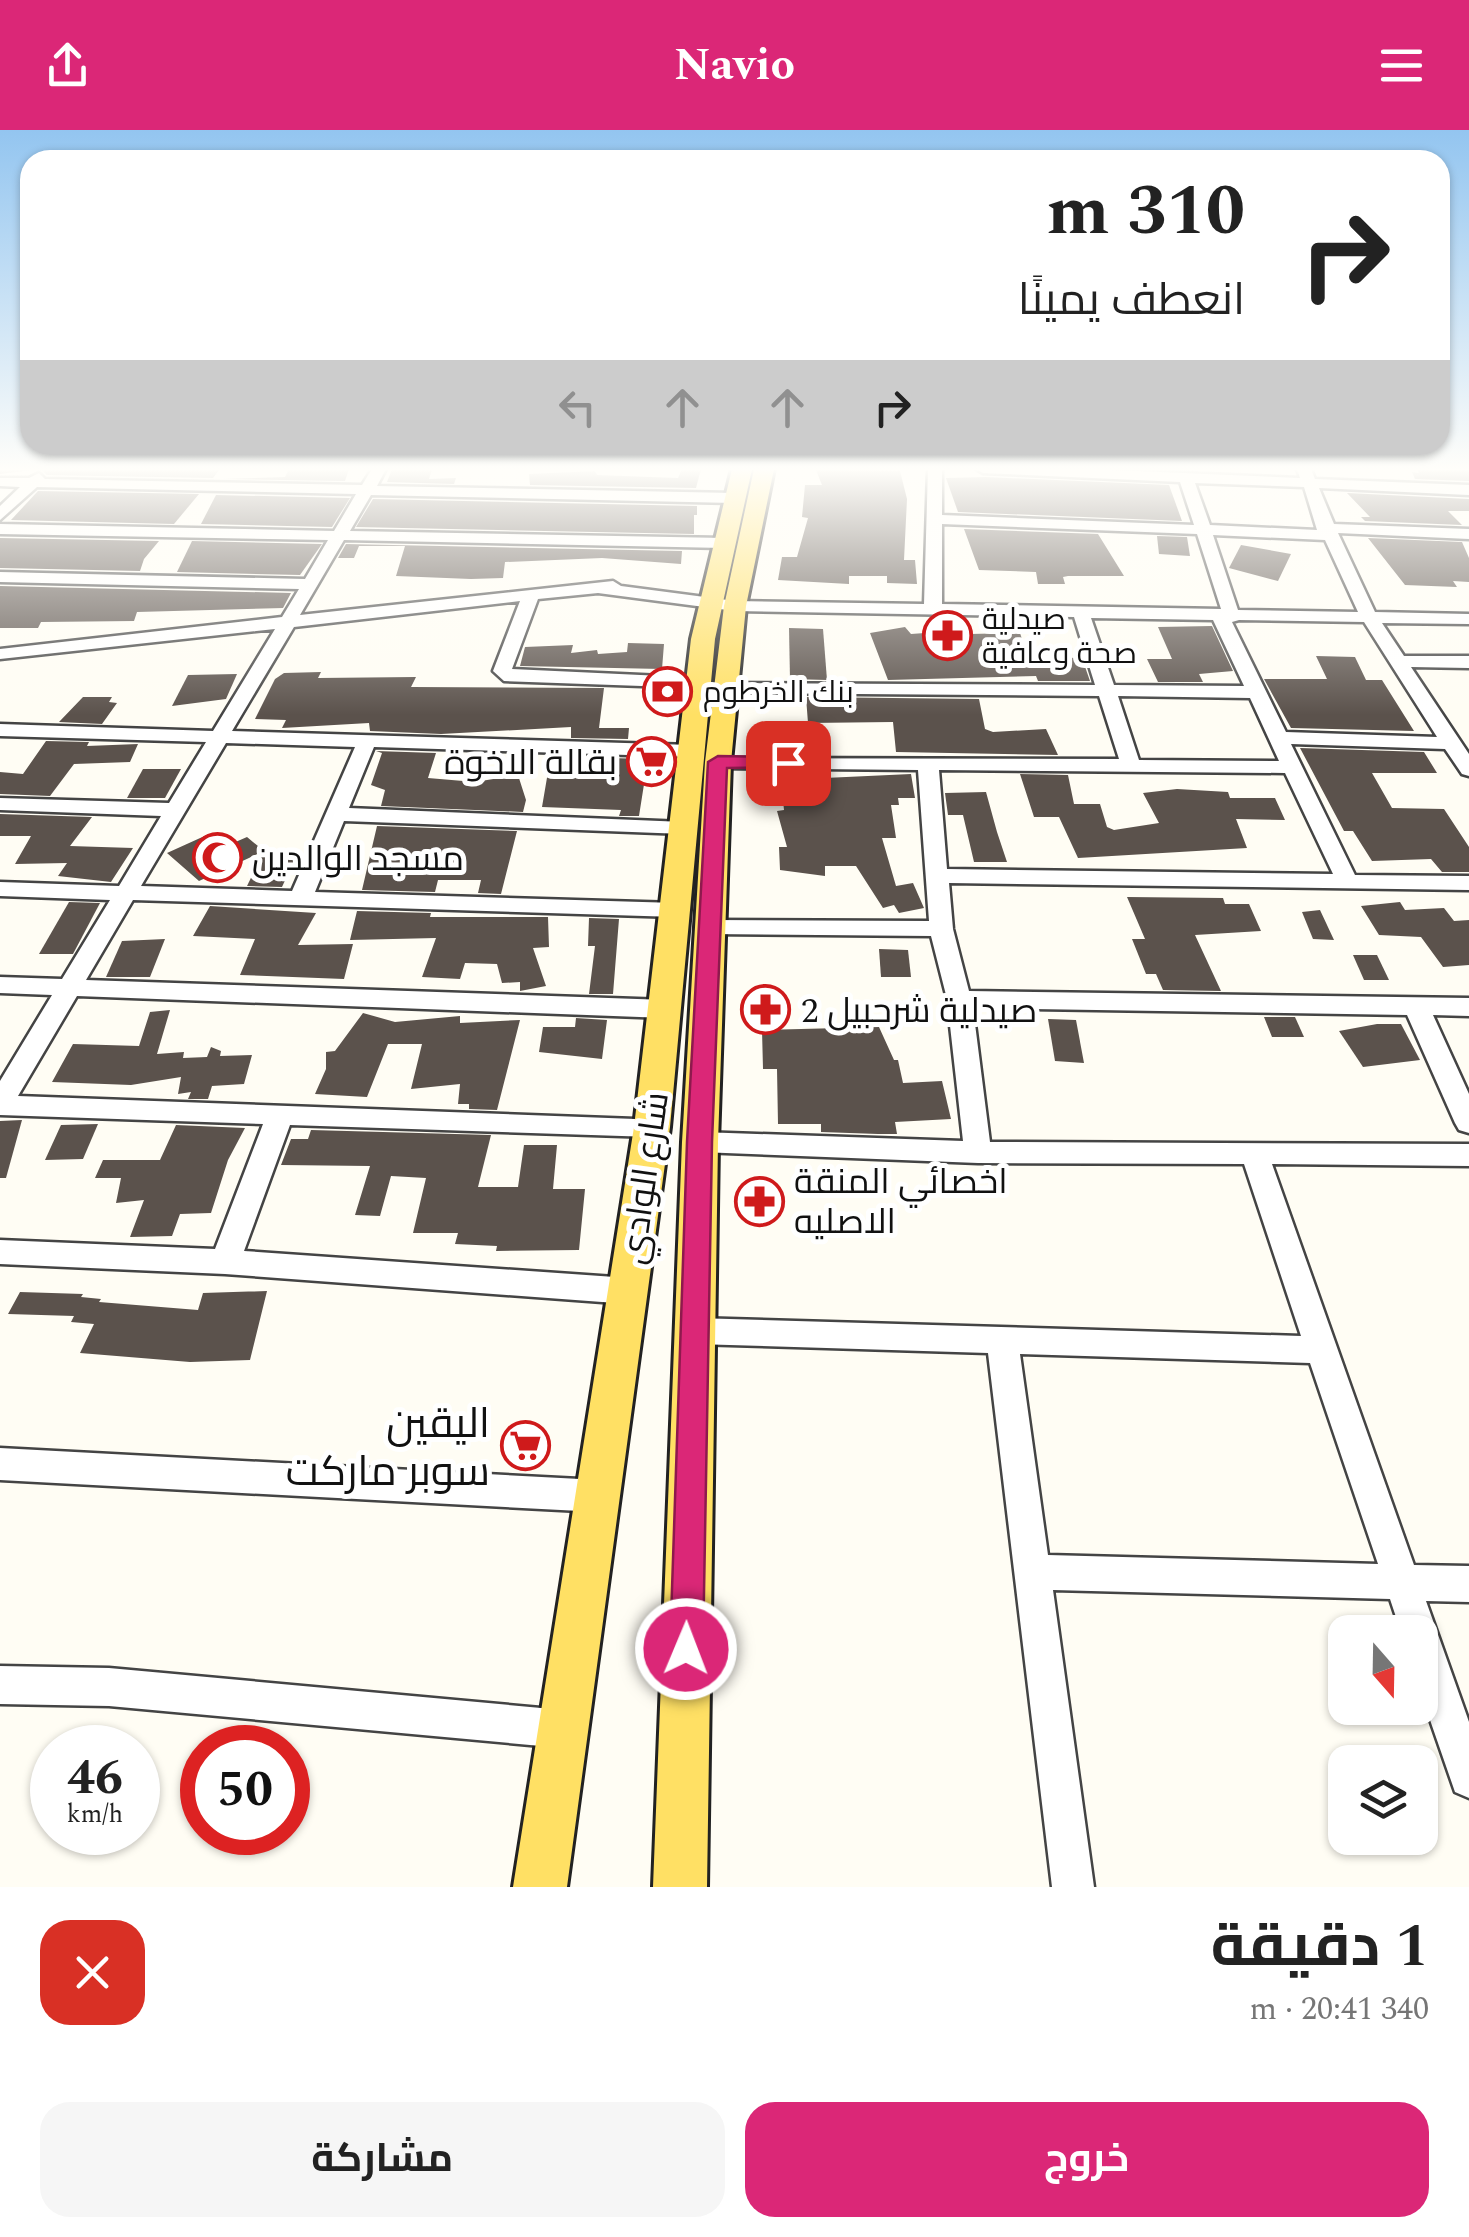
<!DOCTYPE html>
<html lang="ar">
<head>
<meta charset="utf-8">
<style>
  :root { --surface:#fff; --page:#f6f6f6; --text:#222; --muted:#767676; --accent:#db2777 }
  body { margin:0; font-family:Spectral,Cairo,serif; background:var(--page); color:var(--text); direction:rtl; height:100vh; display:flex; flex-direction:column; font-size:38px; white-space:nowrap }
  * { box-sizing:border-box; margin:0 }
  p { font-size:32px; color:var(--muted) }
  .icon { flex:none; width:55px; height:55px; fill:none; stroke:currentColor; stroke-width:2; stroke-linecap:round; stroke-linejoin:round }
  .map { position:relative; height:1757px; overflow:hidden; direction:ltr }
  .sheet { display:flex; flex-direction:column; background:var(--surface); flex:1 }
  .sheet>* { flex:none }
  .guide { position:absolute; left:20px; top:20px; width:1430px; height:305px; border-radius:30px; box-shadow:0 2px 8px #0004; direction:rtl; background:#fff; color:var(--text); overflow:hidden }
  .needle { width:65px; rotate:160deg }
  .buttons { position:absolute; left:1328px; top:1485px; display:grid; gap:20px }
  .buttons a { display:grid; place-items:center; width:110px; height:110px; border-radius:20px; background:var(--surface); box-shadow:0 2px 8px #0004; font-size:50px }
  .speed { position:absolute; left:30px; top:1595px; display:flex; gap:20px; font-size:50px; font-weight:700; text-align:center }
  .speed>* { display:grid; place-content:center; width:130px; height:130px; border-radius:50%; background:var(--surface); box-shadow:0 2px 8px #0004; line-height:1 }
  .speed small { font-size:25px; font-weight:400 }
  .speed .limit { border:15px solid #d22; background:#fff; color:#111 }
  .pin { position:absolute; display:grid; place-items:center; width:85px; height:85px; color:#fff; margin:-42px; border-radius:20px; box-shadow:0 5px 15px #0006 }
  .me { position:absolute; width:110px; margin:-55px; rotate:1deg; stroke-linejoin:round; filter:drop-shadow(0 0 8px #0008) }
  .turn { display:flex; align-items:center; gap:35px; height:210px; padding:0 40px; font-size:45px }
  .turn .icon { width:130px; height:130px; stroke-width:2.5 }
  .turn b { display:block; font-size:70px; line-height:85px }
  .lanes { display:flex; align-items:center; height:95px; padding:0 40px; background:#0003; justify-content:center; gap:50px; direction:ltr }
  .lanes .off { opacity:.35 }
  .round { display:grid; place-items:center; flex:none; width:105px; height:105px; border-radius:30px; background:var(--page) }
  .overview { display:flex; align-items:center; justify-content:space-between; height:170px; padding:0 40px }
  h1 { font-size:60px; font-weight:700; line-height:75px }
  .action { display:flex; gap:20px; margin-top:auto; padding:20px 40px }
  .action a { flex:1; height:115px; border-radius:30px; background:var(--accent); color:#fff; font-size:40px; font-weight:700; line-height:115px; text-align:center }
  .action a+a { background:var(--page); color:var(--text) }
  header { display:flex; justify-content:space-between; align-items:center; height:130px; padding:0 40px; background:var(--accent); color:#fff; font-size:45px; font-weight:700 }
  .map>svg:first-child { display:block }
  .building { fill:#5b524c }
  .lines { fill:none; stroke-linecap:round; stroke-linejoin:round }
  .minor-casing { stroke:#444; stroke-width:5 }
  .major-casing { stroke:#222; stroke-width:6 }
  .minor { fill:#fff; fill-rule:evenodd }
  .major { fill:#ffe064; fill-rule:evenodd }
  .route { fill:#db2777; stroke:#8e194d; stroke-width:2.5 }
  .labels { text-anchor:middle; stroke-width:10; stroke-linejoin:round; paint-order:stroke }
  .far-poi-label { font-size:30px; fill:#111; stroke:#fff; text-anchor:start }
  .poi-label { font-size:35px; fill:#111; stroke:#fff; text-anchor:start }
  .street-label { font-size:35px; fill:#111; stroke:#fff }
  .near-poi-label { font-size:42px; fill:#111; stroke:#fff; text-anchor:end }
</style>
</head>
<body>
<header><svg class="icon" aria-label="menu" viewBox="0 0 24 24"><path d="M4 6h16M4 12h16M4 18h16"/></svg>Navio<svg class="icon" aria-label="share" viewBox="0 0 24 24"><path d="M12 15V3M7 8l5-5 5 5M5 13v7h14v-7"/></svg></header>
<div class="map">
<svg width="1469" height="1757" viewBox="0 0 1469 1757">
  <rect width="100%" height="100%" fill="#fffdf4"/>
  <g class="building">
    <path d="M0,339H220L213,348L47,345L40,339L0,344Z"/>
    <path d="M289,339H349L345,351L223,349L285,347Z"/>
    <path d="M392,339H432L429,349L456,348L454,354L387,352Z"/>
    <path d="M682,339H701L696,358L530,355L529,344L595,341L597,345L678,348Z"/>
    <path d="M1417,339L1469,340V351L1415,349L1412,342L1419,343Z"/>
    <path d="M816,340L900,341L907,369L904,430H915L917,454L887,453V446H849V454L778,450L782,427H797L808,388L802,387L805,355H822Z"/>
    <path d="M986,347L1169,355L1182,391L958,382L946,348Z"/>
    <path d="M38,361L199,364L174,394L11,390Z"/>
    <path d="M1347,363L1469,369V381H1448L1462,395L1365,391L1361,387H1370Z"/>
    <path d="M216,365L350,368L332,397L201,394Z"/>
    <path d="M373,369L697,376V385H694V404L356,397Z"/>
    <path d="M964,399L1098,404L1124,446H1068L1063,447L1065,454H1038L1036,442L979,440Z"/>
    <path d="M1157,406L1187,407L1190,426L1159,424Z"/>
    <path d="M0,408L159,411L144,429L140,441L0,438Z"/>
    <path d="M1368,408L1462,412L1469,428V452L1453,451L1457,457L1405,455Z"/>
    <path d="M192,411L322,414L300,445L177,442Z"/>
    <path d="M346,414L682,421L681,434L602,428L505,432L503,448L471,449L396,446L405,416H359L354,428H338Z"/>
    <path d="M1241,415L1291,424L1278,451L1229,438Z"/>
    <path d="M0,456L291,463L283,478L137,482L134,491L41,492L38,498H0Z"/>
    <path d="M1212,496L1233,541L1199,544L1203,552H1158L1147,529H1172L1158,497Z"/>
    <path d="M905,497L911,504L966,500L969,504L1020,503L1028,527L1082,528L1090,551H1038L1036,546L888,550L870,503Z"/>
    <path d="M789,498L823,499L827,550L790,549Z"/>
    <path d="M628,513L664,514L662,539L520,536L525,517L573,515L571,523L597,520L598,524L627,522Z"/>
    <path d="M1316,526L1355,527L1366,550H1382L1414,601L1291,598L1264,549H1327Z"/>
    <path d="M321,542L318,548L416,547L411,557L604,558L599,598H629L628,609L571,608V597L441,604L370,601L369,593L282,598L286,590L255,589L275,549L284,543Z"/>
    <path d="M237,544L226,569L172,576L188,545Z"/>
    <path d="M83,567H112L109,572L117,573L102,594L59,592Z"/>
    <path d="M806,567L979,569L985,599L993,602L1046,599L1058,625L896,622L893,592L808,593Z"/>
    <path d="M775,592H801L802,624H775Z"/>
    <path d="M46,611L89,612L87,616L138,614L130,632L74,634L50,666L0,664V642L23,644Z"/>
    <path d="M1300,618L1424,622L1437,643H1372L1392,678L1444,679L1469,717V742H1442L1431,729L1372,731L1353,701H1344Z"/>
    <path d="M376,621L436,623L428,648L475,652L518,645L526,670L523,682L381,676L385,660L371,655L382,623Z"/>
    <path d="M572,627L648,629L639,686H619L621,680L542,677L549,636H572Z"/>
    <path d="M143,639H181L165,668H127Z"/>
    <path d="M780,642L803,643V649L911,644L915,668H898L899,675H891L896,708H882L896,756L913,753L924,778L899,783L894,775L883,778L856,736H825V746L780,740L779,717H787L777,681L784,680Z"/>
    <path d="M1020,644L1068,645L1074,674H1100L1107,697L1114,700L1159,693L1143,663L1177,659L1228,662L1230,668H1275L1285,690L1236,689L1247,718L1078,728L1059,687H1034Z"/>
    <path d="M986,662L997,702L1007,732H974L963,685H948L945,663Z"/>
    <path d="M0,684L92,687L70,716L133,718L111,752L58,746L67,733L15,734L31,706H0Z"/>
    <path d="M377,696L517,701L501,764L478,763L481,750H438L435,762L362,760Z"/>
    <path d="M209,704L224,717L247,707L264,721L199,751L167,723Z"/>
    <path d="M264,721L298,722L282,757L247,756Z"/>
    <path d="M1127,767L1223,768L1225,774H1249L1261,801L1195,805L1221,861L1163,860L1156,844H1146L1132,809H1145Z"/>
    <path d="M69,772L100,773L73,824H39Z"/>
    <path d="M1400,772L1405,780L1444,778L1454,791L1469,790V835L1443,837L1421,807L1379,805L1361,776Z"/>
    <path d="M210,776L316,783L298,815L353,814L344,849L240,845L255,809L193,806Z"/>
    <path d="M1320,780L1334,810L1313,809L1302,782Z"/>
    <path d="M357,781L431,783L430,787H548L549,817L533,818L546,856L520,861V852L502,853L497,834L465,833L460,849L422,847L436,808L350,810Z"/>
    <path d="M589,788L619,789L613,864H589L595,816H588Z"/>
    <path d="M165,809L150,847H106L122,811Z"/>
    <path d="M879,819L908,820L911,847H881Z"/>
    <path d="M1353,825H1377L1389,850H1364Z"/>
    <path d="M170,880L157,924L184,922L183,928L207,927L211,917L221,921L220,926L252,925L244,954L212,956L208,969H188L191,962L178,964L181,947L131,955L52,952L73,914L139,916L150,882Z"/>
    <path d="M363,883L395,892L460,886V893L520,890L497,980L469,979V974H458L460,954L411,959L422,914H388L367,967L315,964L326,939V922L335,921Z"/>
    <path d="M1264,887H1295L1304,907H1272Z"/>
    <path d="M576,888L607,890L602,929L539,922L543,897H575Z"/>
    <path d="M1048,889L1076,890L1084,933L1055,931Z"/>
    <path d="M1377,894H1401L1420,930L1363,937L1339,901Z"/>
    <path d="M879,897L894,930H898L903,953L942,951L951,989L895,992L897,1004H878L821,1002V994H778L777,939H763L762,900Z"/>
    <path d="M22,990L6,1048H0V991Z"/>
    <path d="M98,994L83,1029L45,1030L61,995Z"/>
    <path d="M176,995L245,998L228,1030L211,1083L180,1084L172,1106L130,1107L144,1070L116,1073L121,1048H95L103,1030H160Z"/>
    <path d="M311,1000L491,1005L478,1057H518L524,1015H557L553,1059H585L579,1120L496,1121L497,1116L455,1114L458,1103H413L426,1048L391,1046L380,1086L355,1085L370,1036L281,1035L291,1009H308Z"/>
    <path d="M267,1161L250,1230L190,1232L80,1223L94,1194L71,1192L74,1186L8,1184L20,1162L83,1164L81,1167L101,1169L99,1172L198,1180L203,1163Z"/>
  </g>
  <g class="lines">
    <defs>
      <g id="minor">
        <path d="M372,339H386L377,356L734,363L742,368L734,373L371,365L350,401L724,408L732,413L724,418L344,410L300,485L613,451L621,456L735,471L924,474L928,339H942V385L1194,395L1180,352L983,343L976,339H1088L1300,348L1297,339H1311L1315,349L1469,355V365L1319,358L1334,394L1469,399V409L1338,403L1375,482L1469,484V494L1382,493L1404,526H1469V538L1411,537L1469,624V646L1462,644L1445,619L1291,614L1355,745L1469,746V760L949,753L953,799L969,861L1469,868V886L1433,885L1469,964V1003L1459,1000L1455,993L1407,885L973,878L990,1012L1469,1014V1036L1272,1034L1414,1435L1469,1436V1472L1426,1471L1469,1592V1668L1455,1662L1420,1561V1502H1401L1390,1469L1053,1460L1094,1757H1052L988,1223L695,1214L684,1210L679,1201L684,1192L695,1188L1301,1206L1244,1034L978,1033L700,1022L690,1019L686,1012L690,1005L700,1002L963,1011L947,869L931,806L709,804L697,797L709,790L929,791L918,640L718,638L711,636V628L1119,629L1099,566L723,563L714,557L716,553L1095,555L1074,487L735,481L598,463L538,469L512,539L705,548V556L698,558L504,551L493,541L520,471L294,497L232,601L692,615L702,621L692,627L374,617L349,678L684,692L695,698L684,704L344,691L315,762L676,773L688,780L676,787L133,770L86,850L666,870L679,879L666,888L77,866L18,966L662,990L666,997L662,1004L652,1007L290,995L244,1121L629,1148L640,1152L644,1161L640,1170L629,1174L225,1144L0,1134V1110L215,1119L263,994L0,985V951L52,865L0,863V847L62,849L110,770L0,766V752L119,756L161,686L0,680V668L169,673L206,612L0,606V594L213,601L275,499L0,529V519L282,487L299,459L0,452V442L305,449L328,410L0,404V394L334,401L356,364L37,357L0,390V376L20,357L0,356V348H29L39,343L45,349L362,355ZM1195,353L1304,357L1317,400L1210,395ZM942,394L1197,404L1221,479L942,474ZM1213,405L1325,410L1358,482L1238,480ZM1091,488L1213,490L1244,556L1114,555ZM1239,490L1364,492L1437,607L1286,602L1232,492ZM1118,566L1250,568L1279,631L1139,630ZM226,613L355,617L292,761L141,756ZM939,640L1285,643L1333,744L947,739ZM1020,1224L1310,1233L1378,1434L1048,1425Z"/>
        <path d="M0,1318L599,1350L611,1355L616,1366L611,1377L599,1382L0,1350Z"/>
        <path d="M0,1536L109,1538L563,1580L577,1585L582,1599L577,1613L563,1618L109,1576L0,1574Z"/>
      </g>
      <g id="major">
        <path d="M732,339H752L715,509L670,997L567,1757H513L634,997L691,509Z"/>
        <path d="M754,339H774L746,476L731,632L718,1012L707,1757H653L682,1012L705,632L724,476Z"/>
      </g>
    </defs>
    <use href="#minor" class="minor-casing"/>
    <use href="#major" class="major-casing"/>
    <use href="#minor" class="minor"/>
    <use href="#major" class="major"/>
  </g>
  <linearGradient id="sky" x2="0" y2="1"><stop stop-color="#93c5f0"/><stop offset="0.58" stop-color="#fffefa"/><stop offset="1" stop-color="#fffefa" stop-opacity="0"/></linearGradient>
  <rect width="1469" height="585" fill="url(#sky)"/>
  <path class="route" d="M788,627L794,629V637L727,638L712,1012L703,1519L698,1531L686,1536L675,1531L670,1519L687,1012L708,632L718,626Z"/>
  <defs>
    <symbol id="pharmacy-ring" viewBox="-11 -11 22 22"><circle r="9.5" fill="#fff" stroke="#cf1a1b" stroke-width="1.5"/><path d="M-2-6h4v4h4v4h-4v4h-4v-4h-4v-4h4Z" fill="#cf1a1b"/></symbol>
    <symbol id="bank-ring" viewBox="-11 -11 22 22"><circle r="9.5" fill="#fff" stroke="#cf1a1b" stroke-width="1.5"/><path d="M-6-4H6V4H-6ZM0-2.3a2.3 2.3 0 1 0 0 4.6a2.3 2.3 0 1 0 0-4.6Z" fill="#cf1a1b"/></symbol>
    <symbol id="supermarket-ring" viewBox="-11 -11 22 22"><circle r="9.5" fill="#fff" stroke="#cf1a1b" stroke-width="1.5"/><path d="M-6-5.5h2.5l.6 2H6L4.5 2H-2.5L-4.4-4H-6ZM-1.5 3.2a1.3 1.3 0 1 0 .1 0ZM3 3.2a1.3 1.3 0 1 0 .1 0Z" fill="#cf1a1b"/></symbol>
    <symbol id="mosque-ring" viewBox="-11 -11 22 22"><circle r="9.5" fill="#fff" stroke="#cf1a1b" stroke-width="1.5"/><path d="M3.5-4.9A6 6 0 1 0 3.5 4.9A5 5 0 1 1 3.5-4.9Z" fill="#cf1a1b"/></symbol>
  </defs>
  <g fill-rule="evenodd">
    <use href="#pharmacy-ring" x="920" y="478" width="55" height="55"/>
    <use href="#bank-ring" x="640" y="534" width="55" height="55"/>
    <use href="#supermarket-ring" x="624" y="604" width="55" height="55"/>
    <use href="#mosque-ring" x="190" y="700" width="55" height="55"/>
    <use href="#pharmacy-ring" x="738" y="852" width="55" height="55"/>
    <use href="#pharmacy-ring" x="732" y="1044" width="55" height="55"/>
    <use href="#supermarket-ring" x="498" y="1288" width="55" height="55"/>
  </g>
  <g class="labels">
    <g class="far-poi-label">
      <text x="982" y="499">صيدلية<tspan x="982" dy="34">صحة وعافية</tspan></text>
      <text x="703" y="572">بنك الخرطوم</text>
    </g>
    <g class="poi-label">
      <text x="617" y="644" text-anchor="end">بقالة الاخوة</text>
      <text x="252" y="740">مسجد الوالدين</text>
      <text x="801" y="892">صيدلية شرحبيل 2</text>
      <text x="794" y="1063">اخصائي المنقة<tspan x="794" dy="40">الاصليه</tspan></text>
    </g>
    <g class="street-label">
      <text transform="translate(644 1048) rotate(-82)" y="12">شارع الوادي</text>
    </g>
    <g class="near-poi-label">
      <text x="490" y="1307">اليقين<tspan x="490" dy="48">سوبر ماركت</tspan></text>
    </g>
  </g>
</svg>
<div class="buttons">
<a><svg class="needle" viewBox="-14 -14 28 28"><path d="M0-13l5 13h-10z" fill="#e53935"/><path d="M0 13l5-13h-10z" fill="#767676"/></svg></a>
<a><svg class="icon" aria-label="layers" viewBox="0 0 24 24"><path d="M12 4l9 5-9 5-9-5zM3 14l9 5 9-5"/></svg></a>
</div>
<div class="speed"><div>46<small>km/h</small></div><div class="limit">50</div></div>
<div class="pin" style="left:788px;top:633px;background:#d93025"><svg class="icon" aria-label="arrive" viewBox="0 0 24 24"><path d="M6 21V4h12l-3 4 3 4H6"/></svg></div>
<svg class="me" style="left:686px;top:1519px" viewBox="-20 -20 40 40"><circle r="17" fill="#db2777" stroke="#fff" stroke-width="3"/><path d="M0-11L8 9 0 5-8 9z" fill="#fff"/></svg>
<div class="guide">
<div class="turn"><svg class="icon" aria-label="right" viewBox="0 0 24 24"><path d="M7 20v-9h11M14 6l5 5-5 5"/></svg><div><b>310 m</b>انعطف يمينًا</div></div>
<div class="lanes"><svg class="icon off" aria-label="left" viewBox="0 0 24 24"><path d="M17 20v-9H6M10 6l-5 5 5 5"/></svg><svg class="icon off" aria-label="ahead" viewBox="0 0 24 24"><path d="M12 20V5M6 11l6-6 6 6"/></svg><svg class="icon off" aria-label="ahead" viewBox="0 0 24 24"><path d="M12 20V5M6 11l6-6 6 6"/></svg><svg class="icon" aria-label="right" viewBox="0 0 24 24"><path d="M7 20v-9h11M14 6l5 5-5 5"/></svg></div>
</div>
</div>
<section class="sheet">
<div class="overview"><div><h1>1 دقيقة</h1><p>340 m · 20:41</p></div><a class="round" style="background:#d93025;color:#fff"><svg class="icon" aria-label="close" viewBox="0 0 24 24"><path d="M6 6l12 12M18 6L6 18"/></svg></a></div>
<div class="action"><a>خروج</a><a>مشاركة</a></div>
</section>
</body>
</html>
